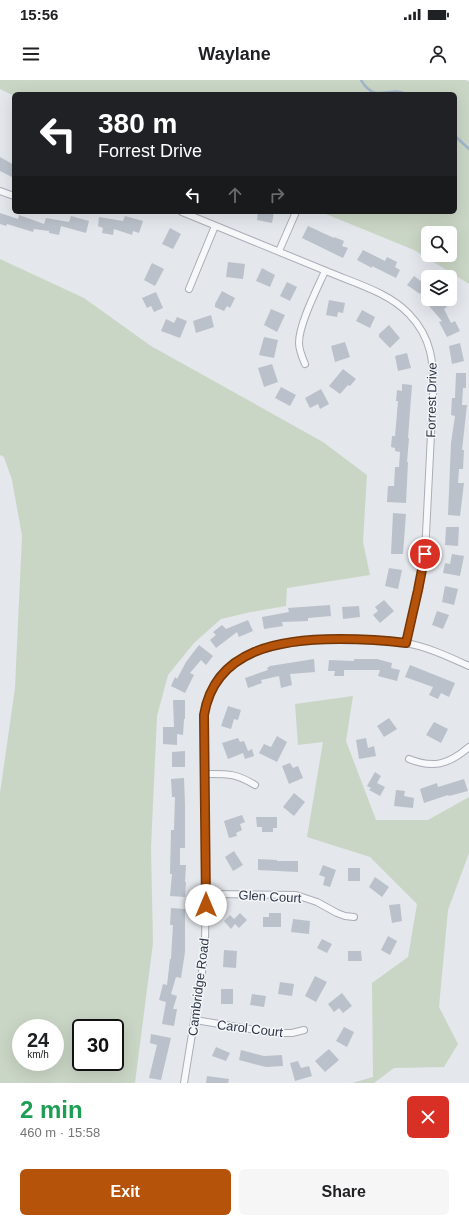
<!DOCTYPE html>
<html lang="en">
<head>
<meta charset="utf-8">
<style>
  :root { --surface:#fff; --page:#f6f6f6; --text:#202124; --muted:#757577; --accent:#b45309 }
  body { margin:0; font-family:Helvetica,sans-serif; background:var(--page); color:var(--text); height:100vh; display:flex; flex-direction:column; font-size:15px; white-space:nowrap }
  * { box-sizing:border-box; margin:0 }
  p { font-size:13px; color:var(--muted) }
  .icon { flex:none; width:22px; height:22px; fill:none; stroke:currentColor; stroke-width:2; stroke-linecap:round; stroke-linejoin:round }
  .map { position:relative; height:1003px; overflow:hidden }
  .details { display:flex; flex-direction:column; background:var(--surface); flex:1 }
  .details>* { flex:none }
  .hud { position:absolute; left:12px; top:12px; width:445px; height:122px; border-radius:6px; box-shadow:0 4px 16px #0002; background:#202124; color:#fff; overflow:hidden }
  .buttons { position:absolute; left:421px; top:146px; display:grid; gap:8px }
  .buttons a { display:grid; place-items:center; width:36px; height:36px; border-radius:6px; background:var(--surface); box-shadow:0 4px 16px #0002; font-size:20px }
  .speed { position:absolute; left:12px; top:939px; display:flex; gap:8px; font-size:20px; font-weight:700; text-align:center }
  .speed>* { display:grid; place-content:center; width:52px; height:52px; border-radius:50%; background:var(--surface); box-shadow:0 4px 16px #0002; line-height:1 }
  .speed small { font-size:10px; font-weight:400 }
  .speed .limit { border:2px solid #111; border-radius:6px; background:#fff; color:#111 }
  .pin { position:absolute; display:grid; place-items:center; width:34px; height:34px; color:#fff; margin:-17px; border:2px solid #fff; border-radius:50%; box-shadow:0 1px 4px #0007 }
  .me { position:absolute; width:44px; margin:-22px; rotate:0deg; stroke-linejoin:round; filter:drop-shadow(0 0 3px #0008) }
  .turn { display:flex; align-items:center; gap:14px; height:84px; padding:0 20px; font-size:18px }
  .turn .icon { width:52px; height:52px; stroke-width:2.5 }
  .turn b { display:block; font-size:28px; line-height:34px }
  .lanes { display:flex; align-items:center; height:38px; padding:0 20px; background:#0003; justify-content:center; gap:20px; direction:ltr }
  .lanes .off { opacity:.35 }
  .round { display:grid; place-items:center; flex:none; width:42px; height:42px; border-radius:6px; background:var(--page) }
  .summary { display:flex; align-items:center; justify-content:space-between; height:68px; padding:0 20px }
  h1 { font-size:24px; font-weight:700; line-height:30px; color:#1e9e55 }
  .button { display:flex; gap:8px; margin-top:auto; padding:8px 20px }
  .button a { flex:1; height:46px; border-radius:6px; background:var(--accent); color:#fff; font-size:16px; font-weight:700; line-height:46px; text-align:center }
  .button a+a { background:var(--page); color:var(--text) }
  .status { display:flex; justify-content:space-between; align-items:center; height:28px; padding:0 20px; background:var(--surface); direction:ltr }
  .status svg { height:11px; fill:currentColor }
  header { display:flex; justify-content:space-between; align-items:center; height:52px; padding:0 20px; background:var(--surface); font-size:18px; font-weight:700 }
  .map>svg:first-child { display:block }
  .green { fill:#cad6c5; fill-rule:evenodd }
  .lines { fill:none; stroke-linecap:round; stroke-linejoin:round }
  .stream { stroke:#9fb6cc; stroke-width:2.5 }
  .building { fill:#bbc1ca }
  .minor-casing { stroke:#a9aeb7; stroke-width:8 }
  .minor { stroke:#f7f8fa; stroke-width:6 }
  .route-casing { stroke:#753606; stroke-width:10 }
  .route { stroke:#b45309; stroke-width:7 }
  .labels { text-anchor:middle; stroke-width:3; stroke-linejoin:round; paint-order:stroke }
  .street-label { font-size:13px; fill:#2b3545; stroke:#f4f6f9 }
</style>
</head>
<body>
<div class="status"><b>15:56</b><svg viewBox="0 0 49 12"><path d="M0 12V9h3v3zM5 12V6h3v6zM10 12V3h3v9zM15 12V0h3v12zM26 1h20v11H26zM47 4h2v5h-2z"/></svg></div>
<header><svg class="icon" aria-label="menu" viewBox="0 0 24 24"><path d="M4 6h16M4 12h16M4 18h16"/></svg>Waylane<svg class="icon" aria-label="person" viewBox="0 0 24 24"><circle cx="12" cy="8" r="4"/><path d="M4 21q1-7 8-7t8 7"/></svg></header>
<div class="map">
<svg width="469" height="1003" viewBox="0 0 469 1003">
  <rect width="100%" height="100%" fill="#e4e7ec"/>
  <g class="green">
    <path d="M0,0H466L469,2V204L414,170L321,132H455V14H14V16L0,9ZM428,153H450V175H428Z"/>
    <path d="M0,179L84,218L151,266L323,362L367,395L363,462L370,495L287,508L286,526L251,532L221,539L194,563L168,595L157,636L151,768L153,863L135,1003H0V713L15,608L22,456L12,400L4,377L0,375ZM21,948H55V982H21ZM81,948H115V982H81Z"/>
    <path d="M353,616L346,661L376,740H428L469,717V773L448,830L439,927L458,964L444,987L394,988L374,1003H352L373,997L372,903L408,877L417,824L370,777L307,757L323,662L298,665L295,624Z"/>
  </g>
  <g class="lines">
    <g class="stream">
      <path d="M361,0C376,25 389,5 406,14"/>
      <path d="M455,56L469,69"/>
    </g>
  </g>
  <g class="building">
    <path d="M0,77L14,85V93L12,97L0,91Z"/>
    <path d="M258,132H274L272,143L257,140Z"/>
    <path d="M0,133L18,139L19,135L44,144L46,138L69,142L71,136L89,141L86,153L61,146L59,155L49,153V151L34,149L33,152L7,144L6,146L0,144Z"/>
    <path d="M125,136L143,141L139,153L133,151L132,155L114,149L113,155L102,153L103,148L98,146L99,137L123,141Z"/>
    <path d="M308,146L334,158V157L344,161L342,166L348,168L343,178L302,158Z"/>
    <path d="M170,148L181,154L173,169L162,164Z"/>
    <path d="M363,170L385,181L387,177L397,182L395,187L400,190L396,198L372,186V188L357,180Z"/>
    <path d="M228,182L245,184L243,199L226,197Z"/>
    <path d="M152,183L164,189L155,206L144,200Z"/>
    <path d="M262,188L275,195L270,207L256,201Z"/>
    <path d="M414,196L426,205L420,214L407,205Z"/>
    <path d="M287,202L297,207L290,221L280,216Z"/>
    <path d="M222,211L235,218L230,228L227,226L224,231L215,227V224Z"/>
    <path d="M156,212L163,228L154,232L151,226L147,228L142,218Z"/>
    <path d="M423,219H440L447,227L444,229L451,243L455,241L460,251L447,257L439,242L442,241Z"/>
    <path d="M329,220L345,223L343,233L338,232L337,237L326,235Z"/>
    <path d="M271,229L285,235L277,252L264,245Z"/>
    <path d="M362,230L375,237L370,248L356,241Z"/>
    <path d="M211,235L214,247L196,253L193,241Z"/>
    <path d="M177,237L187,241L180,258L161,251L166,239L174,243Z"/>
    <path d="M389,245L400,258L390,268L379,257V254Z"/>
    <path d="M264,257L278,260L274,278L259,275Z"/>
    <path d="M345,262L350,277L335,282L331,266Z"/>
    <path d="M460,263L464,281L452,284L449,266Z"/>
    <path d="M407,273L411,288L398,291L395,276Z"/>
    <path d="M272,284L278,302L264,307L258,288Z"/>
    <path d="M343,289L356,299L350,306L348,305L340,314L329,306Z"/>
    <path d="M456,293H466V308H463L462,325H467L462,370H464L463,389H459L458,403H464L460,436L448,435L451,363L455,336L451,335L452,318H455Z"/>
    <path d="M402,304L412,305L408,358H409L407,382H408L406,423L387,422L388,406H394L395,387H399L400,372L395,371V368L391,367L392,356H395L398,321H396L397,310L402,311Z"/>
    <path d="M281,307L296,315L290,326L275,318Z"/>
    <path d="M321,309L329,324L320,329L318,324L310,328L305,318Z"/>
    <path d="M393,433L406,434L403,474H391Z"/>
    <path d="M446,447H459L458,466L445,465Z"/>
    <path d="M452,474L464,476L460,496L443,493L445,483L450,484Z"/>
    <path d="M389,488L402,490L398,509L385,506Z"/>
    <path d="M445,506L458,509L454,525L442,522Z"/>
    <path d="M384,520L394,531L380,543L373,535L378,531L375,527Z"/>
    <path d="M330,525L331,536L308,538V541L282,542L283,546L264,549L262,537L289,532L288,528Z"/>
    <path d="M359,526L360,537L343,539L342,527Z"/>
    <path d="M437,531L449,535L443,549L432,545Z"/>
    <path d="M248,540L253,551L239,557L237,552L216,568L210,560L216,555L213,552L222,545L226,549Z"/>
    <path d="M199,565L213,576L206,585L201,580L190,593L194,595L185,613L171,606L175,597L177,599L186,582Z"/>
    <path d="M314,579L315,592L290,594L292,605L281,608L279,596L261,600L262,603L248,608L245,598L268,590L267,588L270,586Z"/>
    <path d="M354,579H377L392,583L391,588L400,590L397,601L378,596L380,590H344V596H334L335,591H328L329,580L354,581Z"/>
    <path d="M410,585L455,603L449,617L441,613L438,619L429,615L433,607L405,597Z"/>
    <path d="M173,620H185V639H184L183,655L177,654V665L163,664V647H174Z"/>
    <path d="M228,626L241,630L238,640L234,639L231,649L221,646Z"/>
    <path d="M389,638L397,649L384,657L377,646Z"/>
    <path d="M434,642L448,649L441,663L426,655Z"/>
    <path d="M277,656L287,662L277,682L259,673L264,664L271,667Z"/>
    <path d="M238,658L240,662L244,661L248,671L252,669L254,676L245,679L243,673L228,679L222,663Z"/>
    <path d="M366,658L368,668L374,666L376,676L359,679L356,660Z"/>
    <path d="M185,671V687H172V672Z"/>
    <path d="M290,683L293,688L298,686L303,698L289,704L282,686Z"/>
    <path d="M375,692L381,696L377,703L385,707L380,716L369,710L371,708L367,706Z"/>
    <path d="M184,698L185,724V768H180V785H186L185,802H186L185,817L170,816L172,794H170L171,750H174L175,717H172L171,699Z"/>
    <path d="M464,699L468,711L449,716L448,715L424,723L420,709L437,703L438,707Z"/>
    <path d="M396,710L405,711L404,716L414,718L413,728L394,726Z"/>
    <path d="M294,713L305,722L294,736L283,727Z"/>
    <path d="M242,735L245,742L240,744L242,750L236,753L237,756L229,758L224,741Z"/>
    <path d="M256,737H277V748H273V752H262V747H257Z"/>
    <path d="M234,771L243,785L233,791L225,777Z"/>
    <path d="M258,779L277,780V781H298V792L258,790Z"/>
    <path d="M323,785L336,790L330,807L323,805L325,797L319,795Z"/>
    <rect x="348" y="788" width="12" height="13"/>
    <path d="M375,797L389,807L382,817L369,807Z"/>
    <path d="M400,824L402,841L392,843L389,825Z"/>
    <path d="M171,828L185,829V872L181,898L176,897L171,914L177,916L173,929H177L174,946L162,944L166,922L159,920L163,904L167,905L170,879H171L173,845H170Z"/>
    <path d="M240,833L247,840L239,848L235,844L231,849L224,841L230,835L234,839Z"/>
    <path d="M269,833H281V847H263V837H269Z"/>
    <path d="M293,839L310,841L309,854L291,852Z"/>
    <path d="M388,856L397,861L390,875L381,870Z"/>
    <path d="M322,859L332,864L327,873L317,868Z"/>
    <path d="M224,870L237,871L236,888L223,887Z"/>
    <path d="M348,871H361L362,881H348Z"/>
    <path d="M315,896L327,902L316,922L305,916Z"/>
    <path d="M280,902L294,904L292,916L278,914Z"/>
    <rect x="221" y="909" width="12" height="15"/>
    <path d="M342,913L352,926L343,933L339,928L334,932L328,924Z"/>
    <path d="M252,914L266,916L264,927L250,925Z"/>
    <path d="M344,947L354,952L347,967L336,961Z"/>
    <path d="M151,954L171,958L161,1000L149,998L157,965L150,963Z"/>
    <path d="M216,967L230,973L226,981L212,976Z"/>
    <path d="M329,969L339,980L325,992L315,981Z"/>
    <path d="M241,970L264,976L282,975L283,986L266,987L239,980Z"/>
    <path d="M298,981L301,988L309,986L312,996L295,1001L290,983Z"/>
    <path d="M207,996L229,999L228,1003H206Z"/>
  </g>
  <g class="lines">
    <defs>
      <g id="minor">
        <path d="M0,111L14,116"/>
        <path d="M182,132C230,152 278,171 326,191C354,203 388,212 409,234C432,258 434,283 433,314L425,474L419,510L406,563"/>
        <path d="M279,171L296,132"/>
        <path d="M189,209L215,146"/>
        <path d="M305,284C302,277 299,270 299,263C299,244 317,209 325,191"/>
        <path d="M409,679C434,689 449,684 469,667"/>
        <path d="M205,694C228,694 235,693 255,705"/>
        <path d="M206,814L296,815L317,822L337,833L345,836L354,837"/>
        <path d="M195,940L274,953H292L304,950"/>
        <path d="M184,1003L199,911L203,885L205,859L206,814L204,635C215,567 285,560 342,559C363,559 385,559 406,563C428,567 449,577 469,586"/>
      </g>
    </defs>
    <use href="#minor" class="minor-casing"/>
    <use href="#minor" class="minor"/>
  </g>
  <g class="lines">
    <defs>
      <path id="route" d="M206,825L204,635C215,568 283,559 339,559C361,559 383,560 406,563L418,510L425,474"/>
    </defs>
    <use href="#route" class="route-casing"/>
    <use href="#route" class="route"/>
  </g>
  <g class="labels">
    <g class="street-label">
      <text transform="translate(431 320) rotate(-89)" y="5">Forrest Drive</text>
      <text transform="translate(270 816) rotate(3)" y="5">Glen Court</text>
      <text transform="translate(198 907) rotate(-83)" y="5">Cambridge Road</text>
      <text transform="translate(250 948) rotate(7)" y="5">Carol Court</text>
    </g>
  </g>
</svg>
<div class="buttons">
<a><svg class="icon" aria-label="search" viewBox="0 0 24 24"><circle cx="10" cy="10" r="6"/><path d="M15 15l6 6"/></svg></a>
<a><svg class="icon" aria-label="layers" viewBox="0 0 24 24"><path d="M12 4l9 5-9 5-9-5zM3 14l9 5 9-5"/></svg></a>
</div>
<div class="speed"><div>24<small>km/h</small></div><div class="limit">30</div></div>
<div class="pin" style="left:425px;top:474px;background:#d93025"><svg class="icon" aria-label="arrive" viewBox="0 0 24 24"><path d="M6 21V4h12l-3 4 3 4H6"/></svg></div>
<svg class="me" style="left:206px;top:825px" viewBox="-20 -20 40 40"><circle r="19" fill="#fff"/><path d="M0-13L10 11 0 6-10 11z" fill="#b45309"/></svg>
<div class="hud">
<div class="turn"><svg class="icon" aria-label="left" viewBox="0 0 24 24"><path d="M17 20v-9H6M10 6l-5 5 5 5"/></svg><div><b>380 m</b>Forrest Drive</div></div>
<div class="lanes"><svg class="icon" aria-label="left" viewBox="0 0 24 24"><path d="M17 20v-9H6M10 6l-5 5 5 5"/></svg><svg class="icon off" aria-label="ahead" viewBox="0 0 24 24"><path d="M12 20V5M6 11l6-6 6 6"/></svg><svg class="icon off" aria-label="right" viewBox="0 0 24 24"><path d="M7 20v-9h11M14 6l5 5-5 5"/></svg></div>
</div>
</div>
<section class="details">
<div class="summary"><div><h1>2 min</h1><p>460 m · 15:58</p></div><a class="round" style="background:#d93025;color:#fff"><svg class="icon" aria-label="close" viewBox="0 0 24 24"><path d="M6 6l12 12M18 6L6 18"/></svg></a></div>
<div class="button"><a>Exit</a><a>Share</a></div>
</section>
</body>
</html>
